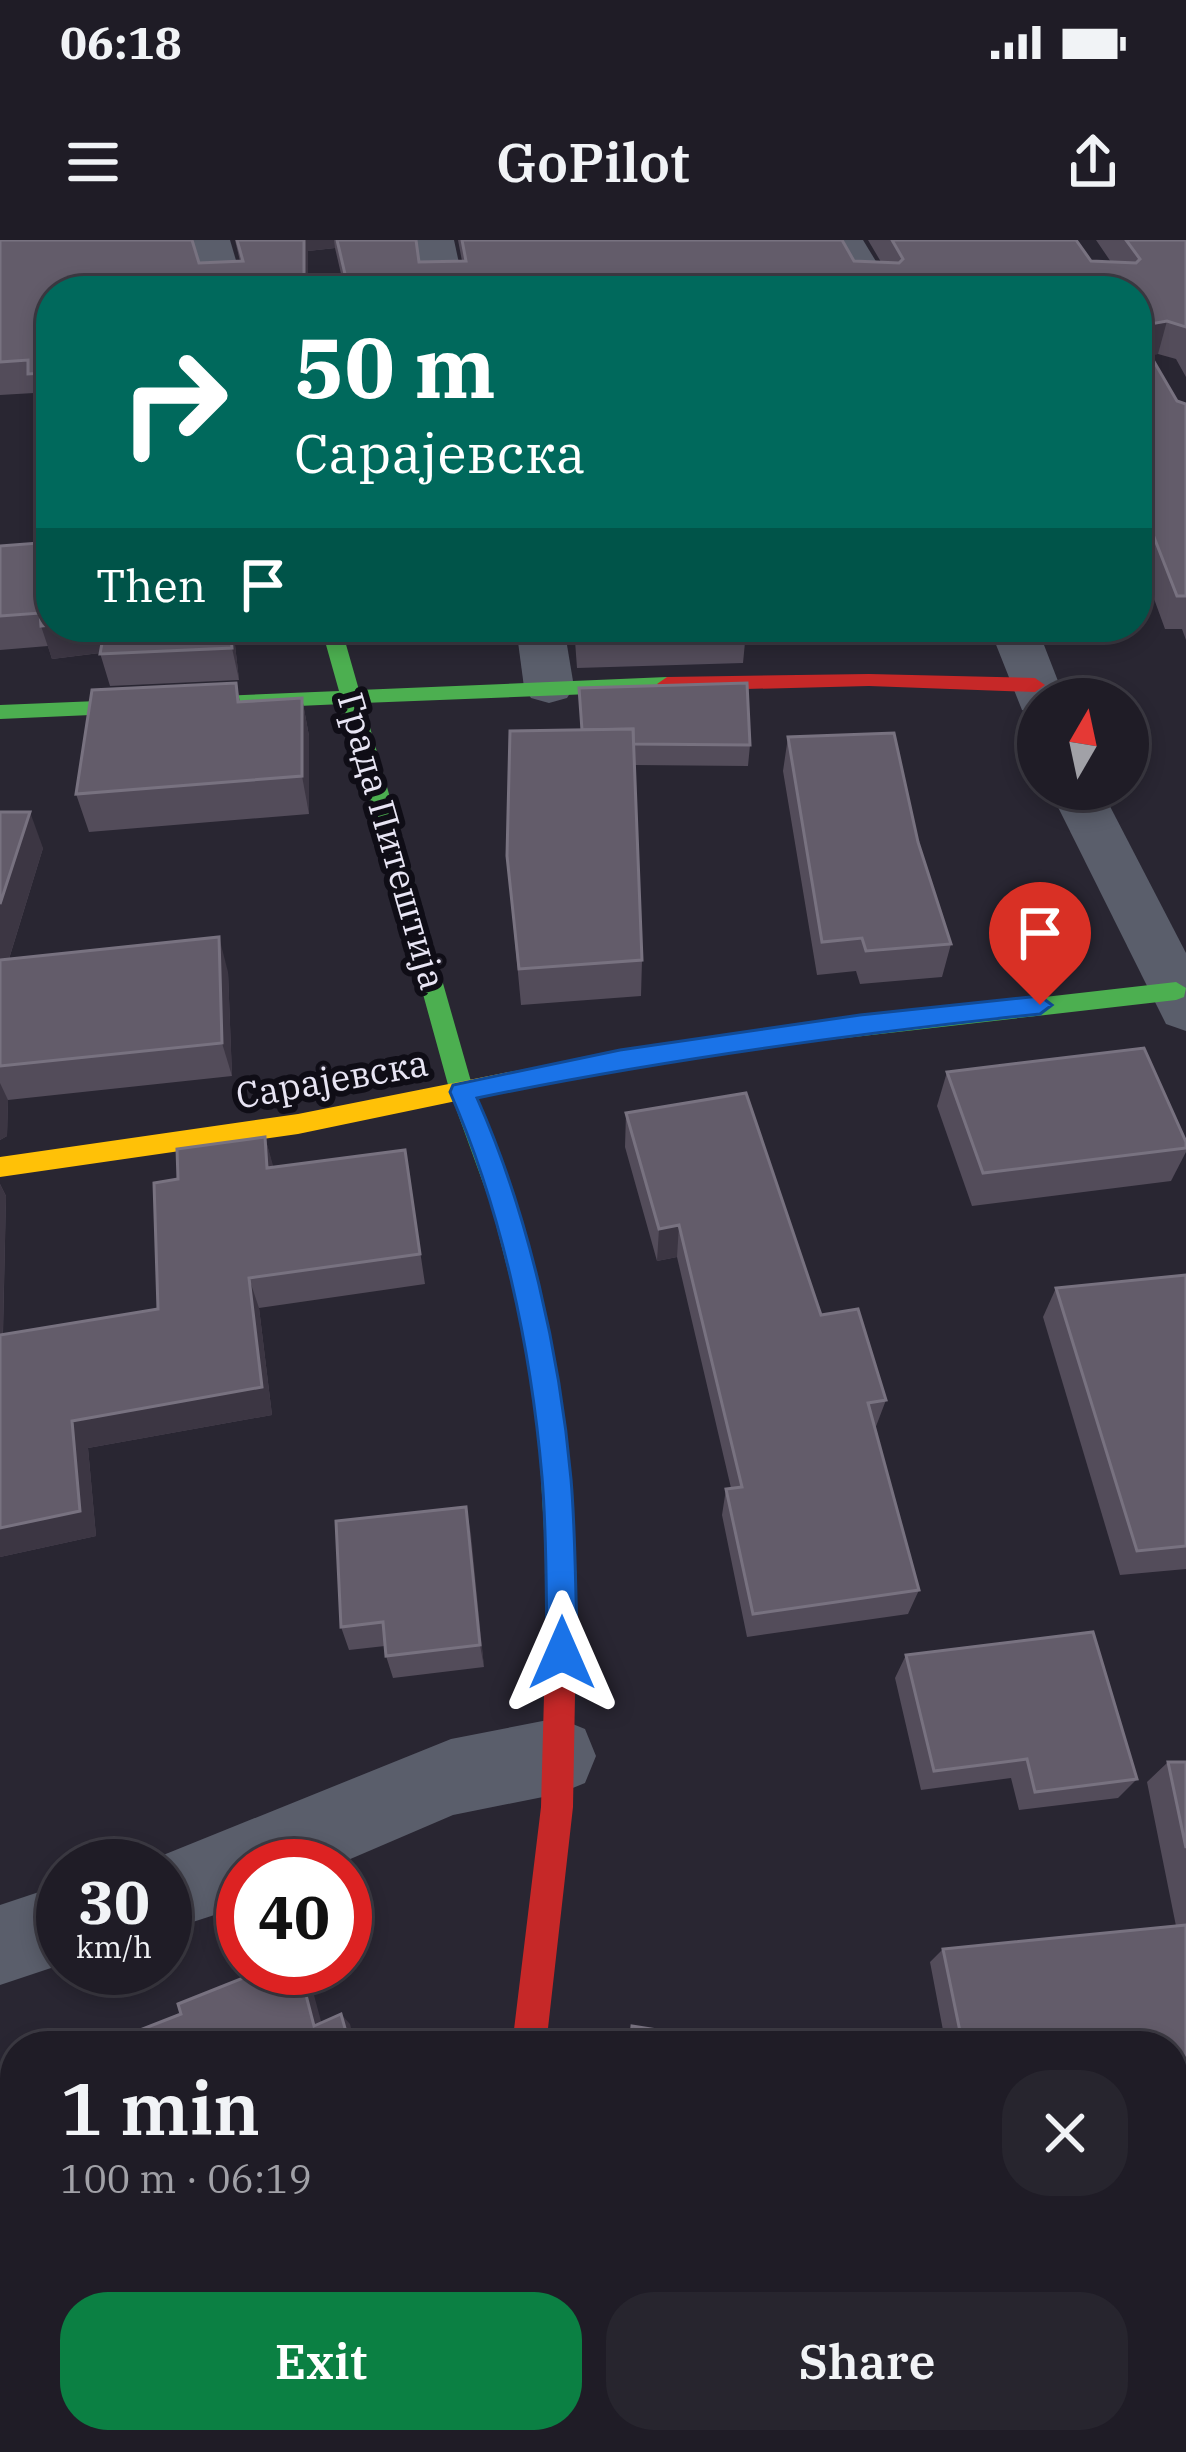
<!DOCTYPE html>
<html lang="en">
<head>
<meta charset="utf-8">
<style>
  :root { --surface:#1f1c26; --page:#27252e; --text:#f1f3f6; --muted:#a1a1a7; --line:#3c3a43; --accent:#0b8043 }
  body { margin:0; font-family:"IBM Plex Serif",serif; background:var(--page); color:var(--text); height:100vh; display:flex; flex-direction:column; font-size:45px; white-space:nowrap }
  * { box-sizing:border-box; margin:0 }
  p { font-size:39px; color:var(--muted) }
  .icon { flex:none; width:66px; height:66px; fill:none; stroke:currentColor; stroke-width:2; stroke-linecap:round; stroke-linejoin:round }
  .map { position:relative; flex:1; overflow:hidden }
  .details { position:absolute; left:0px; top:1791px; width:1188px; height:423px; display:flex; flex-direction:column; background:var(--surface); border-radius:48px 48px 0 0; box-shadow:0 6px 18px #0003,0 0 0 3px var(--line) }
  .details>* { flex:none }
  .hud { position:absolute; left:36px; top:36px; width:1116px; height:366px; border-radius:48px; box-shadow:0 6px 18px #0003,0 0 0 3px var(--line); background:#00695c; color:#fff; overflow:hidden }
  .needle { width:78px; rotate:9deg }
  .fabs { position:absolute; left:1017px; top:438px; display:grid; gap:24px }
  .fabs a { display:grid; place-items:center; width:132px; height:132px; border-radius:50%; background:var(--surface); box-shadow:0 6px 18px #0003,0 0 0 3px var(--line); font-size:60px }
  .speed { position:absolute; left:36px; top:1599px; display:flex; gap:24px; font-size:60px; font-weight:700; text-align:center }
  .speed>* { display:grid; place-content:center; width:156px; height:156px; border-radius:50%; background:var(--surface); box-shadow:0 6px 18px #0003,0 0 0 3px var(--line); line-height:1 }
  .speed small { font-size:30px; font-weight:400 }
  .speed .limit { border:18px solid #d22; background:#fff; color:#111 }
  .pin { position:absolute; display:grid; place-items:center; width:102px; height:102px; color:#fff; margin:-123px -51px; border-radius:50% 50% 50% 0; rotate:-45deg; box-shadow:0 0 12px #0007 }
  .pin .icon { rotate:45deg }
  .me { position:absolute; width:132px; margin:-66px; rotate:0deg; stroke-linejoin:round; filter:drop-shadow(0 0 9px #0008) }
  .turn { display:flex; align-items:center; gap:42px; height:252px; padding:0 60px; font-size:54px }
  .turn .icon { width:156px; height:156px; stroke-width:2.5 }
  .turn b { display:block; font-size:84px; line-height:102px }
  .then { display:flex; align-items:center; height:114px; padding:0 60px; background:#0003; gap:24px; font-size:45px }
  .round { display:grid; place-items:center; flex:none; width:126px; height:126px; border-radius:48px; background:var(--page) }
  .headline { display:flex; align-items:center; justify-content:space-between; height:204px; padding:0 60px }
  h1 { font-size:72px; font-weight:600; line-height:90px }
  .cta { display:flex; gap:24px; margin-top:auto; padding:24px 60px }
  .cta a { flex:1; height:138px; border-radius:48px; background:var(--accent); color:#fff; font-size:48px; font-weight:600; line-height:138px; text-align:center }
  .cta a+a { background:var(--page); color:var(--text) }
  .status { display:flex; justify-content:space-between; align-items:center; height:84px; padding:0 60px; background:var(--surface); direction:ltr }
  .status svg { height:33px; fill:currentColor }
  header { display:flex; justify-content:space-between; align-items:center; height:156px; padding:0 60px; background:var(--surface); font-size:54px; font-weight:600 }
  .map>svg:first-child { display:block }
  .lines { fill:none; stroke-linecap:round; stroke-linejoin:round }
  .street { fill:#5a5e6b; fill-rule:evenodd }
  .fast { fill:#4caf50; fill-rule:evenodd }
  .slow { fill:#ffc107; fill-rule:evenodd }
  .jam { fill:#c62828; fill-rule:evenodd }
  .wall { fill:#534c5a }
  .shaded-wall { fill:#3c3643 }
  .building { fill:#635c6a; stroke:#787280; stroke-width:3 }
  .route { fill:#1a73e8; stroke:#114b97; stroke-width:3 }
  .labels { text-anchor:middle; stroke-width:12; stroke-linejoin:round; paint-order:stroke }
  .street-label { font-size:36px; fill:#e8e5f4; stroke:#0f0d16 }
</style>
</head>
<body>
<div class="status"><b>06:18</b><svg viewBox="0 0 49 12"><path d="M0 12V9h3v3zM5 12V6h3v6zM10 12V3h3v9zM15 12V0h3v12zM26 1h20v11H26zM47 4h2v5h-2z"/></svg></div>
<header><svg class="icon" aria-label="menu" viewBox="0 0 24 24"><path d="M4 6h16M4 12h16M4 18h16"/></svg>GoPilot<svg class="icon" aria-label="share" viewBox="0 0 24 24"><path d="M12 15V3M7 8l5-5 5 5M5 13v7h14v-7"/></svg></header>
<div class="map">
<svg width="1186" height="2212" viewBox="0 0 1186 2212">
  <rect width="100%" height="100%" fill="#292632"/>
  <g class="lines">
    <g class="street">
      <path d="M192,0H230L245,51H205Z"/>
      <path d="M416,0H454L465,51H425Z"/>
      <path d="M825,0H863L894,51H854Z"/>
      <path d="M516,387H564L574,447L567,458L549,463L531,458L524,447Z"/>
      <path d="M989,387H1037L1065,459H1038V475L1022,470Z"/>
      <path d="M1049,549H1101L1186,713V791L1166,784Z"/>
      <path d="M558,1478L585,1489L596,1516L585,1543L558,1554L453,1575L334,1626H243V1665L236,1668L165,1691V1626H136L451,1499Z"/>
      <path d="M63,1644V1724L0,1745V1665Z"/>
      <path d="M422,2199H516L515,2212H421Z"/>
    </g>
    <g class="fast">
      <path d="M321,387H341L359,450L667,437L677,444L667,451L363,463L474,852L517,965L547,1081L567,1201L577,1344L572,1354L562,1358L552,1354L547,1344L539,1201L521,1081L491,965L450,852L343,464L0,479V465L339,451Z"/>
      <path d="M1176,742L1186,748L1184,757L1176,760L758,808L509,850L497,841L509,832L758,790Z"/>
    </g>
    <path class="slow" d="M509,832L521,841L509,850L298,894L0,937V917L298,874Z"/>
    <g class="jam">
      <path d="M869,434L1035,438L1045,445L1035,452L869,446L667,451L657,444L667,437Z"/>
      <path d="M562,1330L572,1334L577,1344L573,1567L546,1806H512L541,1567L547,1344L552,1334Z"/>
    </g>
  </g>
  <g class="wall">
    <path d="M0,0L199,23L240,21L235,0H416L419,22L462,21L458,0H842L854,21L881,22L868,0H1076L1091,21L1111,22L1096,0H1186V137L1176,119L1158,114L1150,115L1177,161L1186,164V400L1182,389H1165L1137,312V51H345L335,8L308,11L51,51V182L49,166L38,167L34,153L0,155Z"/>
    <path d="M0,306L233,387L239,440L110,446L100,413L52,419L48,406L0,410Z"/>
    <path d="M423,387H470L424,393Z"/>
    <path d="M574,387H803L746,392L743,423L577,428Z"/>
    <path d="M236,443L240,462L302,458L309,496V574L89,592L76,554Z"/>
    <path d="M579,448L750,505L748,526L634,525L642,720L641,756L521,765L507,616L581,490Z"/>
    <path d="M788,497L918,602L951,704L942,737L860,744L856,731L817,735L783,531Z"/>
    <path d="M0,572L43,608L9,719L228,732L232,836L8,860L7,896L0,900Z"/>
    <path d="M947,832L1186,902V912L1171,941L972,966L937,866Z"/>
    <path d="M626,873L821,1075L886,1160L875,1189L919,1350L908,1374L747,1397L722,1275L726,1249L731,1248L677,1017L657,1021L625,907Z"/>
    <path d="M265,897L273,928L405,910L425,1044L259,1068L272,1175L88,1208L96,1296L0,1317V944L6,956L3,1094L158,1069L178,939Z"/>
    <path d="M1186,1035V1329L1120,1335L1043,1077L1056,1048Z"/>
    <path d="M466,1267L484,1427L393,1438L386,1416L385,1406L349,1410L341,1387Z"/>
    <path d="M906,1415L1137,1539L1118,1558L1019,1570L1011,1538L921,1550L895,1438Z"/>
    <path d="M1168,1522H1186V1919L1173,1920V1806H946L930,1722L943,1709L1176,1686L1147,1542Z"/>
    <path d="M1186,2207V2212H1160Z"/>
  </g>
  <g class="shaded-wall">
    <path d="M304,0H334L335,8L308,11V51H304Z"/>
    <path d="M1167,81L1158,114L1141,117L1142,101L1150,84Z"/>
    <path d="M51,385V387H108L115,411L52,419L41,386Z"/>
    <path d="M230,387H233L239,440L232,408Z"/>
    <path d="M302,458L309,496V574L302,536Z"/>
    <path d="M30,572L43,608L0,748V664Z"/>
    <path d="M219,697L228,732L232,836L222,803Z"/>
    <path d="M0,843L8,860L7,896L0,900Z"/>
    <path d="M265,897L274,929L267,928Z"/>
    <path d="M0,944L6,956L2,1126L0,1123Z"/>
    <path d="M679,985L677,1017L657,1021L659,989Z"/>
    <path d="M249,1038L259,1068L272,1175L88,1208L96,1296L0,1317V1288L72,1181Z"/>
    <path d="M466,1267L471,1293L484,1427L480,1405Z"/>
    <path d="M299,1728L307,1729L325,1796L314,1786Z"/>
    <path d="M341,1774L350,1784L356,1806H350Z"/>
    <path d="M15,2036V2046L5,2051L15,2121V2199H26L27,2207L3,2212L0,2192V2042Z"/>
    <path d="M307,2199L309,2212H296L294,2204Z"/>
  </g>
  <g class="building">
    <path d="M0,0H192L199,23L243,21L237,0H304V51H51L50,180L44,133L28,134V120L0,122Z"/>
    <path d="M337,0H416L419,22L466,21L462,0H842L854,21L899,23L903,19L892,0H1076L1091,21L1136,23L1140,19L1126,0H1186V87L1167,81L1150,84L1142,101L1177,161L1186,164V356H1177L1143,269H1137V51H349Z"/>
    <path d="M51,302V385L41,386L40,373L0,376V306Z"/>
    <path d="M105,387H230L232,408L100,414Z"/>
    <path d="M576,387H746V391L577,396Z"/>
    <path d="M236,443L238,462L302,458V536L76,554L92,450Z"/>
    <path d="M747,443L750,505L633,504V489L582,490L579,448Z"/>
    <path d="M633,489L642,720L519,729L507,616L510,491Z"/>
    <path d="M894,493L918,602L951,704L866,711L862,698L822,702L788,497Z"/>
    <path d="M0,572H30L0,664Z"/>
    <path d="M219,697L222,803L0,826V720Z"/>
    <path d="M1144,808L1186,902V908L983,933L947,832Z"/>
    <path d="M746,853L821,1075L858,1069L886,1160L868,1163L919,1350L753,1374L726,1249L742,1247L679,985L659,989L626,873Z"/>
    <path d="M265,897L267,928L405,910L420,1014L249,1038L262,1147L72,1181L80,1271L0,1288V1095L158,1069L154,943L178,939L177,909Z"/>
    <path d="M1186,1035V1306L1137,1311L1056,1048Z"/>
    <path d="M466,1267L480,1405L386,1416L383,1382L341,1387L336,1281Z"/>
    <path d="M1093,1392L1137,1539L1035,1552L1027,1519L934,1531L906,1415Z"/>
    <path d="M1168,1522H1186V1608Z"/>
    <path d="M1186,1685V1915L1173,1916V1806H963L943,1709Z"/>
    <path d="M268,1728H299L314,1786L341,1774L350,1806H99L181,1774L178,1764Z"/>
    <path d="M632,1786L746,1804V1806H630Z"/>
    <path d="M15,1839V2036L0,2042V1845Z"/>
    <path d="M37,2199H311L294,2204L296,2212H5Z"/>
  </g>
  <path class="route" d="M1040,756L1052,765L1040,774C851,794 664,819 477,858C528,972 560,1115 571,1239C576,1297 575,1356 578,1413L573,1424L562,1428L552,1424L547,1413C546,1355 547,1296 542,1237C531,1108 502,971 450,852L453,845L620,810L860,775Z"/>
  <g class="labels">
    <g class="street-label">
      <text transform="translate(392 601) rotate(74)" y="13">Града Питештија</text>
      <text transform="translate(332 839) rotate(-10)" y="13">Сарајевска</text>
    </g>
  </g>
</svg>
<div class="fabs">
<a><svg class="needle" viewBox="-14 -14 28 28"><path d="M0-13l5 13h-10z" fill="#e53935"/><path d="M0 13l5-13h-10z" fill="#a1a1a7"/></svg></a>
</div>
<div class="speed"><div>30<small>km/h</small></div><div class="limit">40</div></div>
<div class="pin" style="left:1040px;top:765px;background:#d93025"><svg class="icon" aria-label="arrive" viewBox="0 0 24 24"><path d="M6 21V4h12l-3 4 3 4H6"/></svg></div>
<svg class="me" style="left:562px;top:1413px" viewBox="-20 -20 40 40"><path d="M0-17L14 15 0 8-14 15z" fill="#1a73e8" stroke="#fff" stroke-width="4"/></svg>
<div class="hud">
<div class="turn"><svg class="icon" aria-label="right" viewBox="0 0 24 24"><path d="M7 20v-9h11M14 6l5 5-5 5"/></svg><div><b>50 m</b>Сарајевска</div></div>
<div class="then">Then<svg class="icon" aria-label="arrive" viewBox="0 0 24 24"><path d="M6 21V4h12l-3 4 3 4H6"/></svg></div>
</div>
<section class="details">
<div class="headline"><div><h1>1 min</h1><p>100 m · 06:19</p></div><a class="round"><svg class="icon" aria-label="close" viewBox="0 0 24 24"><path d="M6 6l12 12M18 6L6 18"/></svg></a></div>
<div class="cta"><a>Exit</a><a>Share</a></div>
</section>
</div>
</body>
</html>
